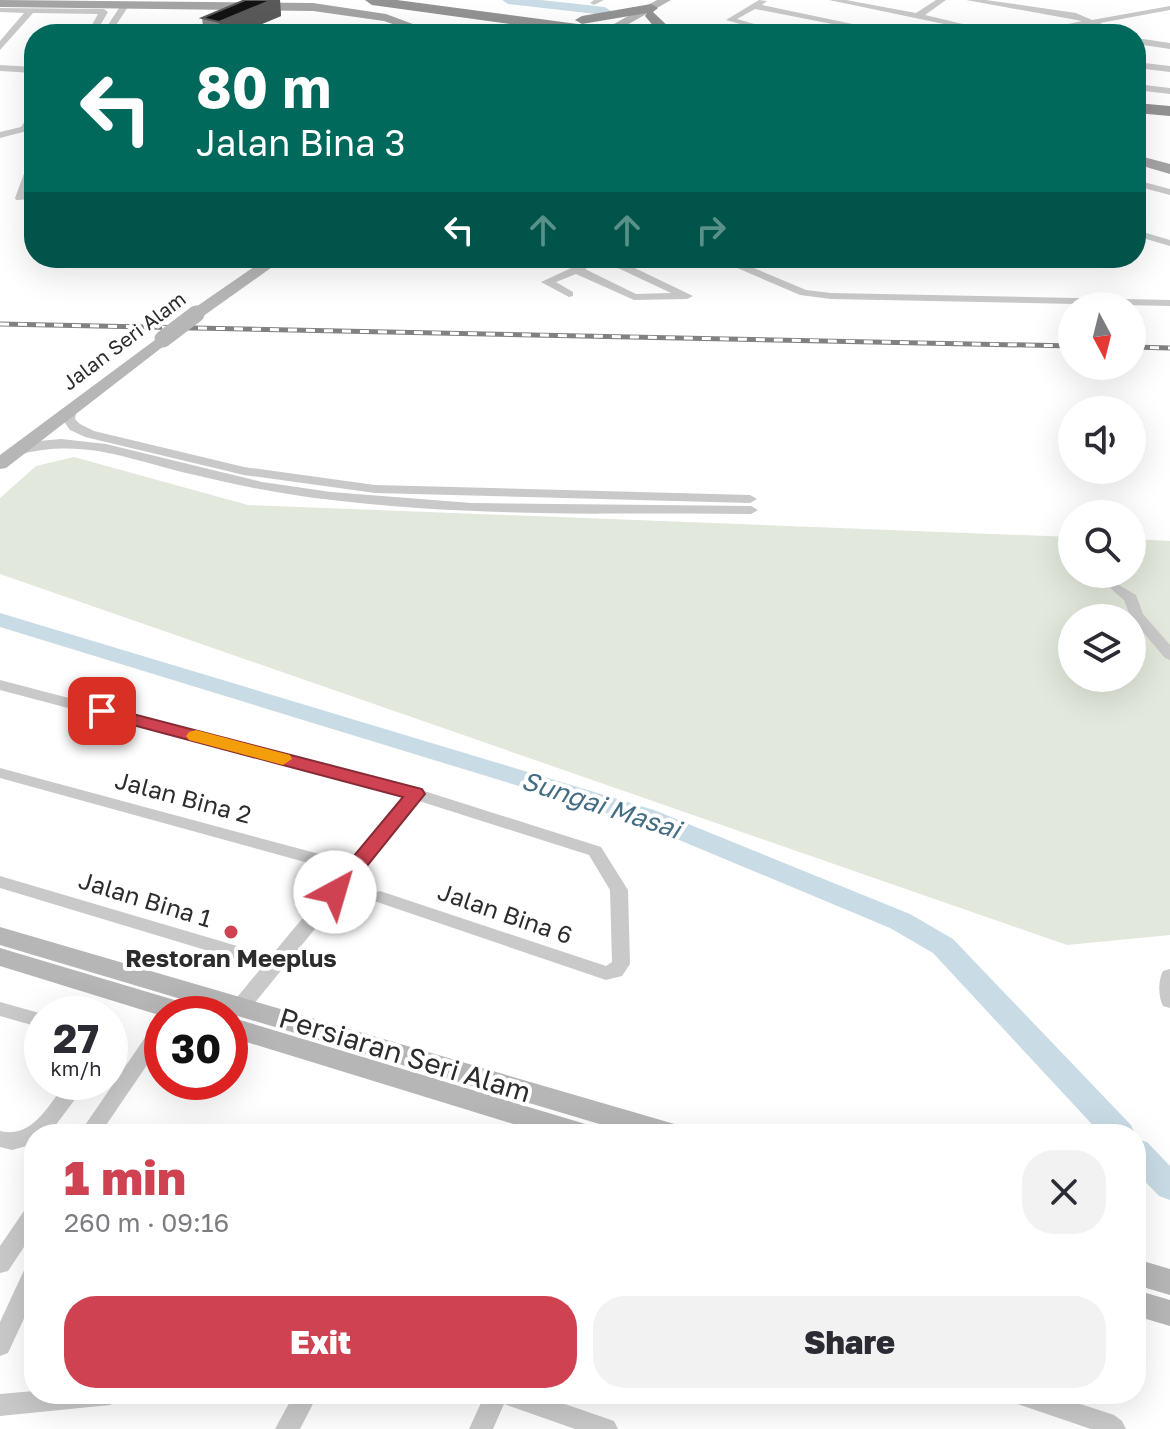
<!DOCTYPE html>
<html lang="en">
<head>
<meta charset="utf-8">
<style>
  :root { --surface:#fff; --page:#f2f2f3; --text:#2b2b33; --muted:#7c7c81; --accent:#cf4251 }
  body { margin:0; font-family:"Golos Text",sans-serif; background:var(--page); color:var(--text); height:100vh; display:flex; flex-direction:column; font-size:30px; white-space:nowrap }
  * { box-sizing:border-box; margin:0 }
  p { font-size:26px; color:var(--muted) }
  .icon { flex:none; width:44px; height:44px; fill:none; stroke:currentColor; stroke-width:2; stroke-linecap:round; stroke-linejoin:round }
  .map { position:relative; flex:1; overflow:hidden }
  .side { position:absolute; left:24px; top:1124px; width:1122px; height:280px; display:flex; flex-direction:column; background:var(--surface); border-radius:32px; box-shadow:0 8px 32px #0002 }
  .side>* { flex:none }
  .top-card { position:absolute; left:24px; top:24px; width:1122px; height:244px; border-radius:32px; box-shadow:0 8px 32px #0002; background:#00695c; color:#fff; overflow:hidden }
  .needle { width:52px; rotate:173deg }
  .buttons { position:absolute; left:1058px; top:292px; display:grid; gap:16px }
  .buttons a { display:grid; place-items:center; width:88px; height:88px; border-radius:50%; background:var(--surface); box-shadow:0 8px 32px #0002; font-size:40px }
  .speed { position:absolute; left:24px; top:996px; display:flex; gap:16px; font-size:40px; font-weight:700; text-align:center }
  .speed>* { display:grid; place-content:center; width:104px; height:104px; border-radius:50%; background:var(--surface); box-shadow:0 8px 32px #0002; line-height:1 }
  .speed small { font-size:20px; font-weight:400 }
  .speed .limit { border:12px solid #d22; background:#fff; color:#111 }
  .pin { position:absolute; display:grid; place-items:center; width:68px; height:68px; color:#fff; margin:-34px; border-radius:16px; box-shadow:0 4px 12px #0006 }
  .me { position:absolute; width:88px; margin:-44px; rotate:39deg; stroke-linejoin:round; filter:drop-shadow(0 0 6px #0008) }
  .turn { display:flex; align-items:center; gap:28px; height:168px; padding:0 40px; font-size:36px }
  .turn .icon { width:104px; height:104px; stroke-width:2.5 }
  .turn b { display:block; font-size:56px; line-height:68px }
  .lanes { display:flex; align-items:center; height:76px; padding:0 40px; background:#0003; justify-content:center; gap:40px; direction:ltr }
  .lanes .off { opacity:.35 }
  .round { display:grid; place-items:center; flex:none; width:84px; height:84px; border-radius:32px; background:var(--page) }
  .head { display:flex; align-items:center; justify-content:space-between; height:136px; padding:0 40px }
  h1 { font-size:48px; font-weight:800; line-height:60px; color:var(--accent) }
  .button { display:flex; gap:16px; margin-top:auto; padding:16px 40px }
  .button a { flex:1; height:92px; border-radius:32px; background:var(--accent); color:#fff; font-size:32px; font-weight:800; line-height:92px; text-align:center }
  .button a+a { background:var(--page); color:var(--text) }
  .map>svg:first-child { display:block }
  .green { fill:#e2e8db; fill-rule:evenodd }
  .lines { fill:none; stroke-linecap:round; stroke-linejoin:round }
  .river { fill:#c9dce6; fill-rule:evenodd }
  .street { fill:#c9c9c9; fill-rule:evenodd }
  .secondary { fill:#b6b6b6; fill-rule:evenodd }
  .primary { fill:#a4a4a4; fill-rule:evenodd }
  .highway { fill:#939393; fill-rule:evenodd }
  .rail-casing { stroke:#818181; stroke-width:5 }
  .rail { stroke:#fff; stroke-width:3; stroke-dasharray:9; stroke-linecap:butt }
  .secondary-bridge { stroke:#b6b6b6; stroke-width:17 }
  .wall { fill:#898989 }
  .shaded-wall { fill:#5a5a5a }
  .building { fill:#131313; stroke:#5a5a5a; stroke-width:2 }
  .route { fill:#cf4251; stroke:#872b35; stroke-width:2 }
  .slow { fill:#f59e0b }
  .poi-dot { fill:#cf4251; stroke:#fff; stroke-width:3 }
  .labels { text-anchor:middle; stroke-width:8; stroke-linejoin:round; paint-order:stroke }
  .far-street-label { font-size:20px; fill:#2c2c2c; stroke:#fff }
  .street-label { font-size:24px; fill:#2c2c2c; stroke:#fff }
  .poi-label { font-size:24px; font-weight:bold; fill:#2c2c2c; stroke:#fff }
  .water-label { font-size:26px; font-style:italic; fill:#446d83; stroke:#fff }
  .near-street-label { font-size:28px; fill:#2c2c2c; stroke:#fff }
</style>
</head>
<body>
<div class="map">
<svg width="1170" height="1429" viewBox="0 0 1170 1429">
  <rect width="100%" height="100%" fill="#fff"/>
  <path class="green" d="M74,457L248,505L1072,537V574H1132V539L1170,541V935L1067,945L0,574V498L36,466ZM1072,618H1132V678H1072Z"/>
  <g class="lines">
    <g class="river">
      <path d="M502,0H541L605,7L611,11L605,15L508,4Z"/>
      <path d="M0,613L654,810L910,914L953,939L1131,1125L1135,1134H1101L933,953L890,928L636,822L0,627Z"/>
      <path d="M1136,1139L1147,1142L1170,1166V1200L1159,1196L1136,1172Z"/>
    </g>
    <g class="street">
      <path d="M594,0H604L594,5L590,3Z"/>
      <path d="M759,0L767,1L762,5L900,34H883L755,9L737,19L789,34H775L726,20Z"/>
      <path d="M829,0H846L916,13L936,0H946L925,15L967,25L963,28Z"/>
      <path d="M966,0H986L1076,13L1092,20L1170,6V10L1100,23L1123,34C1110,34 1098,25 1086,26C1064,27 1044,34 1022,34L1082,21Z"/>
      <path d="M123,2L130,4L110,34H102Z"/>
      <path d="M0,8L104,9L108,12L95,34H87L98,14L33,13L0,50V41L24,13L0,12Z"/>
      <path d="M1136,38L1170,43V49L1136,44Z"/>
      <path d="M1136,62L1170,66V72L1136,68Z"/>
      <path d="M0,65L34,67V73L0,71Z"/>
      <path d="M1136,84L1170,88V94L1136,90Z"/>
      <path d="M34,111V121L27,131L0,138V132L21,127L31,112Z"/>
      <path d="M34,137V148L29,145V140Z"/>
      <path d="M34,157V174L27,194L30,186L34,185V199L16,200L15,198L29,160Z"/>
      <path d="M1136,180L1170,189V195L1136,186Z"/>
      <path d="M1136,230L1170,240V246L1136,236Z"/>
      <path d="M593,258H614L693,296L687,299L634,300L576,274L556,282L573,292V296L569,297L541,282ZM603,261L671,293L636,294L585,269Z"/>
      <path d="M714,258H730L806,290L831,293L1170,300V306L831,299L800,295Z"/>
      <path d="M71,404L77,408L75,419L80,424L94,431L244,467L375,485L750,495L757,499L750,503L375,493L244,475L85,437L70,430L62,419L65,408Z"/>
      <path d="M61,439L106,444L262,482L331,492L471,503L751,506L758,510L751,514C612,513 471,517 332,500C286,495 240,486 195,475C129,460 86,437 17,455L10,451L39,441Z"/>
      <path d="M1117,584L1136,595L1143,614L1170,645V660L1165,658L1131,618L1124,600L1110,588Z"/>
      <path d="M0,680L421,790L601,847L628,890L630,964L622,976L606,980L374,901L371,897L374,893L380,891L606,966L612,962L610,890L589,855L419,801L248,1011L241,1013L234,1011L231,1006L234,1001L262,967L0,888V876L271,956L341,872L0,778V768L349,862L404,797L0,690Z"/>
      <path d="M1170,969V1008L1163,1006C1158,997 1158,980 1163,971Z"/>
      <path d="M0,1002L43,1014L42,1028L0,1016Z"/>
      <path d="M162,1021V1043L100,1134H79L155,1023Z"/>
      <path d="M67,1082H88L49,1134H34V1144L12,1150L0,1147V1131C33,1139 48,1105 67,1082Z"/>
      <path d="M34,1205V1232L8,1271L0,1273V1246L26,1208Z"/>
      <path d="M34,1264V1297L8,1353L0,1356V1322L26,1266Z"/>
      <path d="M34,1391V1394H122L118,1401L110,1405L0,1416V1394Z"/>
      <path d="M294,1394H318L300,1429H275Z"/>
      <path d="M485,1394H536L614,1421L618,1429H575L504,1404L493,1429H469Z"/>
      <path d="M1005,1394H1050L1114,1415L1122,1421L1126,1429H1091L1009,1401Z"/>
    </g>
    <g class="secondary">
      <path d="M657,0H671L611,34H596Z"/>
      <path d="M267,258H285L202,317H190V311Z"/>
      <path d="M163,334L171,339L169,342L6,468L0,469V455Z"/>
      <path d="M0,927L671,1123L681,1126L685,1134H633L0,945Z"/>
      <path d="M0,948L198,1007L202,1014L162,1016L0,966Z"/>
      <path d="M230,1017L582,1123L592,1126L596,1134H546L230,1037Z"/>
      <path d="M1136,1259L1170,1269V1295L1136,1285Z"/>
      <path d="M1136,1290L1170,1300V1326L1136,1316Z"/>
    </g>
    <g class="primary">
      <path d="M0,0L313,3L386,14L440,34H421L384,21L313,11L0,7Z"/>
      <path d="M1136,155L1170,164V174L1136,164Z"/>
    </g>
    <g class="highway">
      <path d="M365,0H397L615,29L623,34H582L372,5Z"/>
      <path d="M651,4L658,8L653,12L676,34H660L645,16L647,13L582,24L575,20L582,16Z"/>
      <path d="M1136,103L1170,106V116L1136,113Z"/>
    </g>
    <defs>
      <g id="rail">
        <path d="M0,324L1072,346"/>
        <path d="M1132,347L1170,348"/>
      </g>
    </defs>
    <use href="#rail" class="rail-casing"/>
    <use href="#rail" class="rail"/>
    <path class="secondary-bridge" d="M163,339L196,314"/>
  </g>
  <path class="wall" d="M245,0H280L281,16L238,34H204L202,18Z"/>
  <path class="shaded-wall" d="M272,0H280L281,16L238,34H221L219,22Z"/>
  <path class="building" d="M245,0H272L219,22L202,18Z"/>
  <path class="route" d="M102,706L422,789L425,794L342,897H328L325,892L328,887L403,797L95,715L93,711Z"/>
  <path class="slow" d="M196,730L290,755L292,759L283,765L189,740L186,736L189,732Z"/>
  <circle class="poi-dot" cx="231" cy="932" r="8"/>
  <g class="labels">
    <g class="far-street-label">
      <text transform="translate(124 341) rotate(-37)" y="7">Jalan Seri Alam</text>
    </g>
    <g class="street-label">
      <text transform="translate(183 798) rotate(15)" y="8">Jalan Bina 2</text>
      <text transform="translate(145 900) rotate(17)" y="8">Jalan Bina 1</text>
      <text transform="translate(505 914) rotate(19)" y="8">Jalan Bina 6</text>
    </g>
    <g class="poi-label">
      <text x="231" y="967">Restoran Meeplus</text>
    </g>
    <g class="water-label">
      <text transform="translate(601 805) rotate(18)" y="9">Sungai Masai</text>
    </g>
    <g class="near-street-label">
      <text transform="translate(405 1055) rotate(17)" y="10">Persiaran Seri Alam</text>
    </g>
  </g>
</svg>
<div class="buttons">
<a><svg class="needle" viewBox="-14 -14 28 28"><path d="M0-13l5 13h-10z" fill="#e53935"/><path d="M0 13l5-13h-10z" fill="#7c7c81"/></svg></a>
<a><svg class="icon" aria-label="sound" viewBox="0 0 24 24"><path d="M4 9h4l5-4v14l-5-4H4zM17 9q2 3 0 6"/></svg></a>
<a><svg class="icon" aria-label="search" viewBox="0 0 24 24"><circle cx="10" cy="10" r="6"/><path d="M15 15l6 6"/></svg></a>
<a><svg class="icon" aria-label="layers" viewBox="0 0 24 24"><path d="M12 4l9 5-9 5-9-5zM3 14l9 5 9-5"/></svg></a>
</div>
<div class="speed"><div>27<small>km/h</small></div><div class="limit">30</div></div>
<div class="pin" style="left:102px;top:711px;background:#d93025"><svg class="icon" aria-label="arrive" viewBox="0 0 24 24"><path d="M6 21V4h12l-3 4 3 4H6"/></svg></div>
<svg class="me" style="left:335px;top:892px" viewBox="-20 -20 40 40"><circle r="19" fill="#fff"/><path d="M0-13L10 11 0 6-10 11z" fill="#cf4251"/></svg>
<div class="top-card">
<div class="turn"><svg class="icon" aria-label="left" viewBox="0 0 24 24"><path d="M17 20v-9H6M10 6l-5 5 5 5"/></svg><div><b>80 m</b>Jalan Bina 3</div></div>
<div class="lanes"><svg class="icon" aria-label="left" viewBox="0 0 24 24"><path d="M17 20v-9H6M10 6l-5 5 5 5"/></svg><svg class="icon off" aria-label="ahead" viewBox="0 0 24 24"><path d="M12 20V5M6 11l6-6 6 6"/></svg><svg class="icon off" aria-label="ahead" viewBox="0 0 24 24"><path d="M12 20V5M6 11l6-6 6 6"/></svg><svg class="icon off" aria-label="right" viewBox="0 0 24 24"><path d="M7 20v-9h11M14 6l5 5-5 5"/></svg></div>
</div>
<section class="side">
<div class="head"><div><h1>1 min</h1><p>260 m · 09:16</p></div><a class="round"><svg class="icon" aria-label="close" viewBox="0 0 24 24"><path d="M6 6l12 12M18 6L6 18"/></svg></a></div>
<div class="button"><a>Exit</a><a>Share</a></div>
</section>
</div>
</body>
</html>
